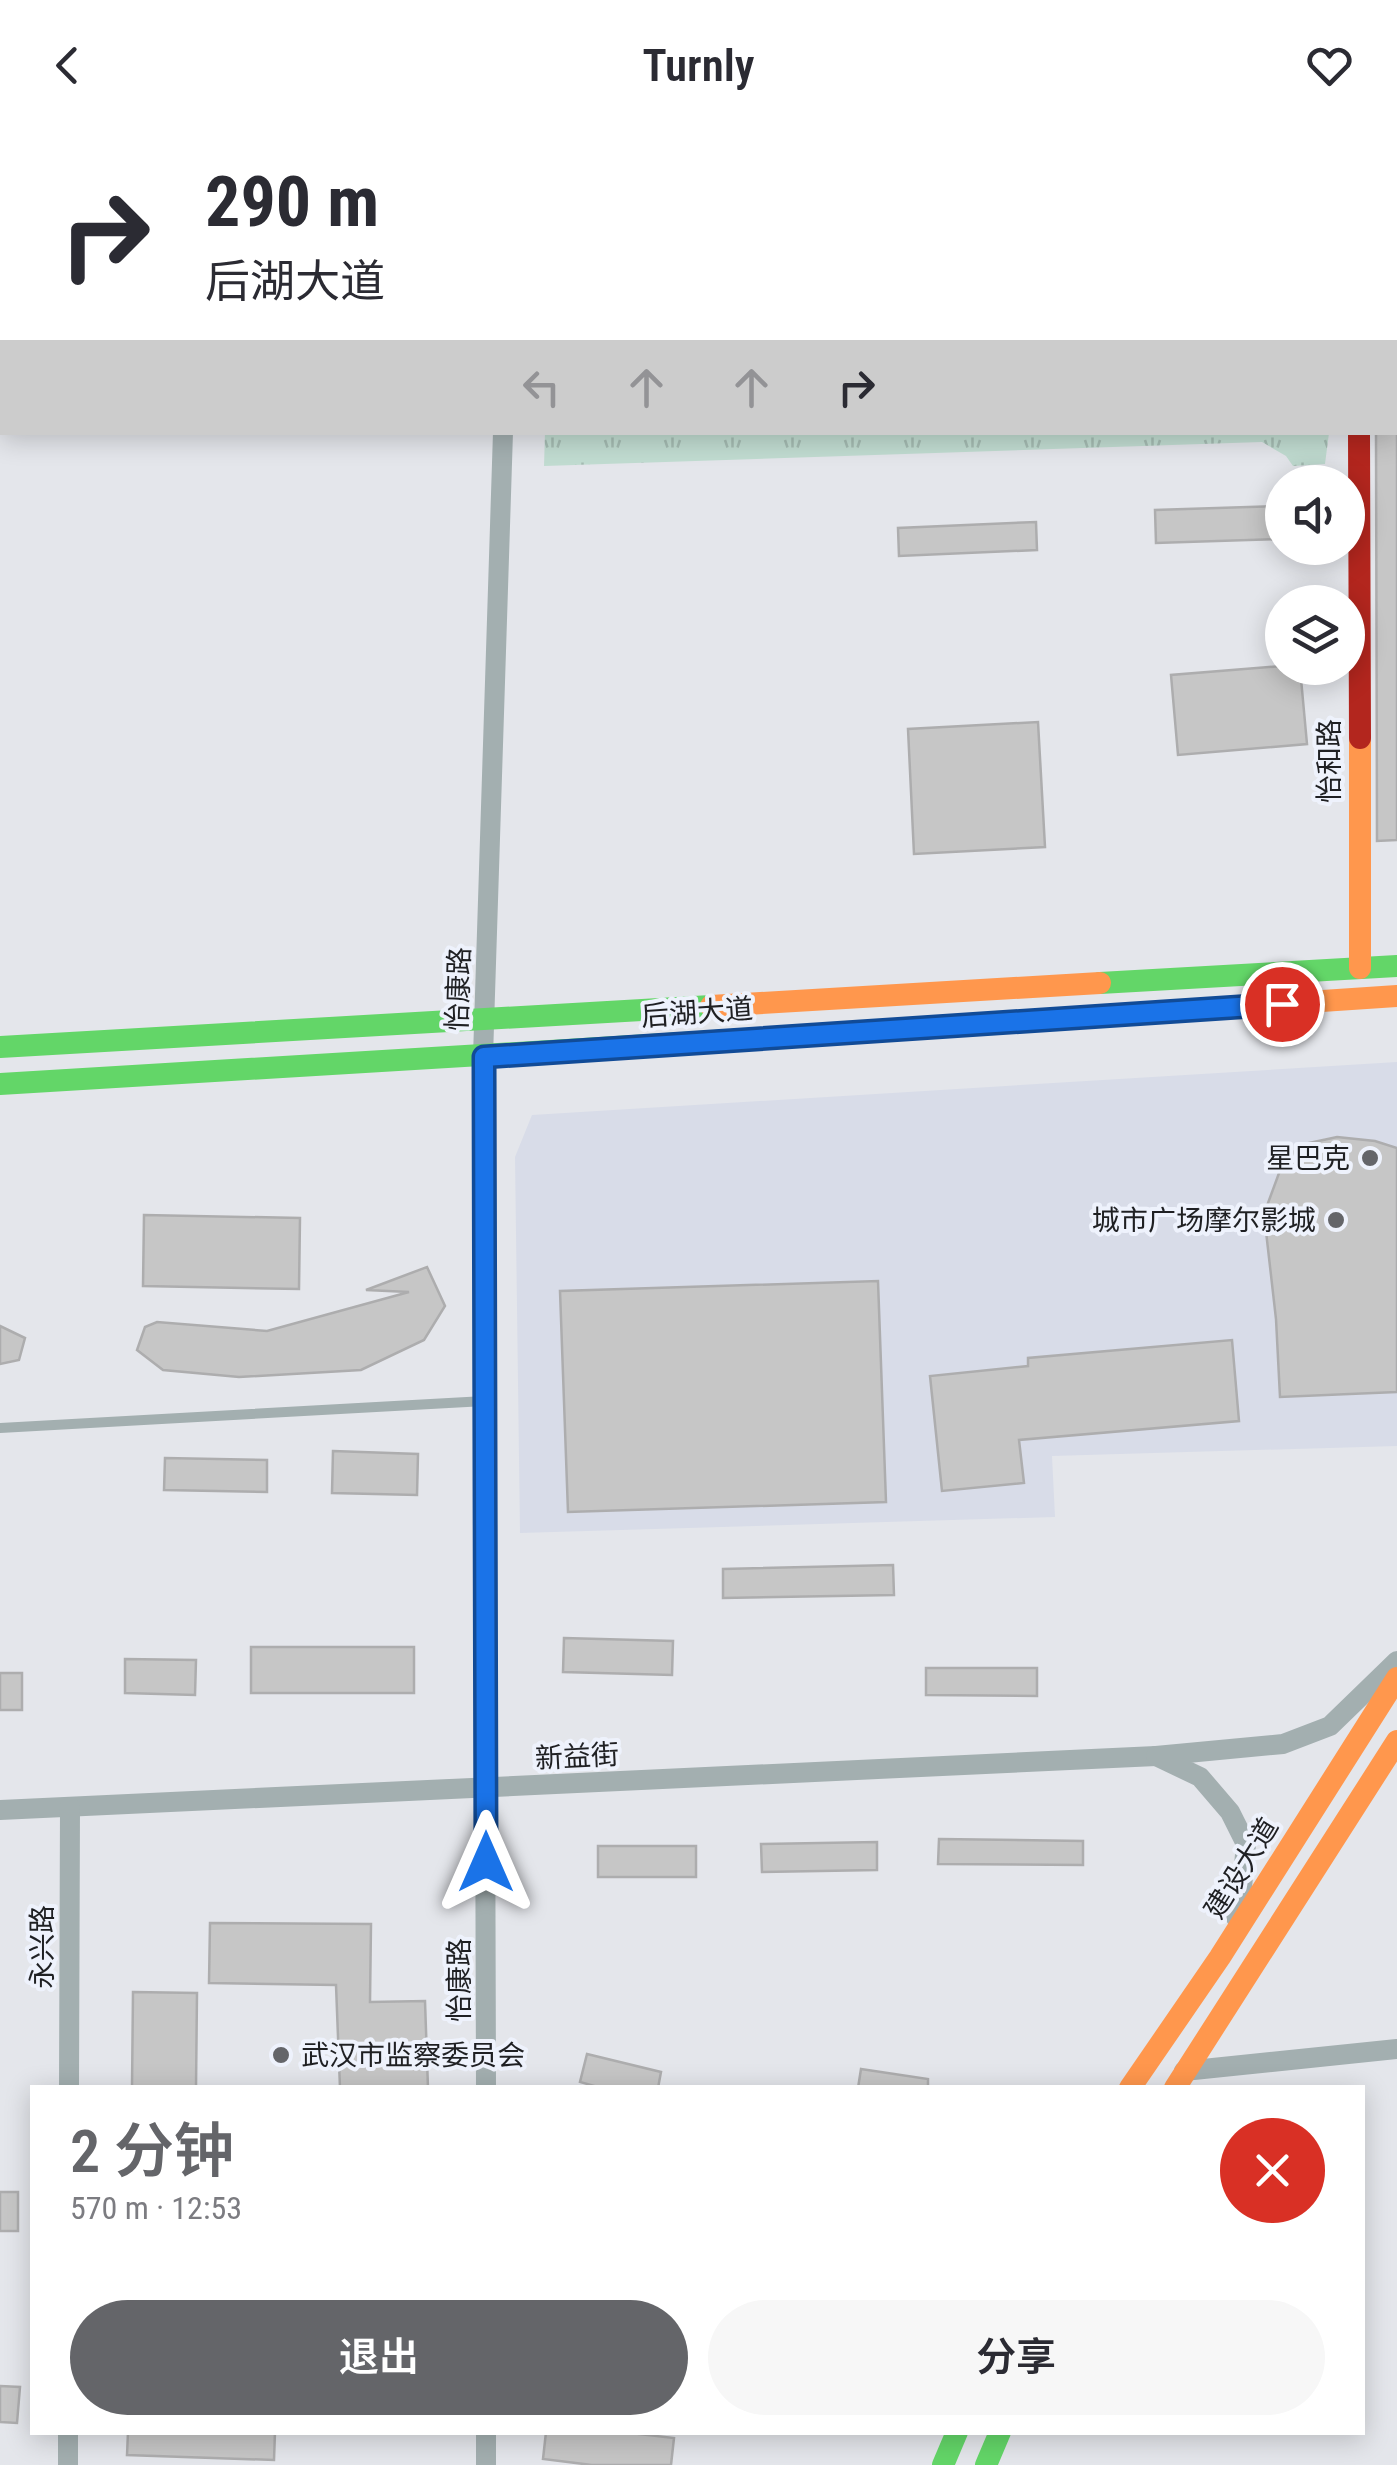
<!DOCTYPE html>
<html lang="zh">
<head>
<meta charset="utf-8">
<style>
  :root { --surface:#fff; --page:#f7f7f7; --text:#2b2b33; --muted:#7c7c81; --accent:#646569 }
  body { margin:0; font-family:"Roboto Condensed","Noto Sans SC",sans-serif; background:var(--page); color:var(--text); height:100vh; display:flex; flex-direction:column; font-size:38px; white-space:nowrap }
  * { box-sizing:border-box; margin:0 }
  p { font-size:32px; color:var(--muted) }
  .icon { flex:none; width:55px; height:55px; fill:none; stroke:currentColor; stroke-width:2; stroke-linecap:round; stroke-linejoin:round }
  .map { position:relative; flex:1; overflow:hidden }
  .side { position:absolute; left:30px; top:1955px; width:1335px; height:350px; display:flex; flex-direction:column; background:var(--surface); border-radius:0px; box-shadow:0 5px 25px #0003 }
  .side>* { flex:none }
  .banner { position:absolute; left:0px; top:0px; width:1398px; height:305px; box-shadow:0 5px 25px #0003; background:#fff; color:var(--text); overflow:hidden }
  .fabs { position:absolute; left:1265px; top:335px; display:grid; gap:20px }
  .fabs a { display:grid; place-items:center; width:100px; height:100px; border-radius:50%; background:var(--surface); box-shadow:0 5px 25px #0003; font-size:50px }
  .pin { position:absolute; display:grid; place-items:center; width:85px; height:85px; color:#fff; margin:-42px; border:5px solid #fff; border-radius:50%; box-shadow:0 2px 10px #0007 }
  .me { position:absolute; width:110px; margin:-55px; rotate:0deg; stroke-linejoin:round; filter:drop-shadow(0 0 8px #0008) }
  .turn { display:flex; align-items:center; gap:35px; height:210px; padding:0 40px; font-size:45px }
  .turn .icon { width:130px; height:130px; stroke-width:2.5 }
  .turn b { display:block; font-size:70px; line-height:85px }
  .lanes { display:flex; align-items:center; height:95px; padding:0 40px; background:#0003; justify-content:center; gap:50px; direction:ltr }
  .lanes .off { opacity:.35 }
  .round { display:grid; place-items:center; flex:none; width:105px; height:105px; border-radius:52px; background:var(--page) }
  .summary { display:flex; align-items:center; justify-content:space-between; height:170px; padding:0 40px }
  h1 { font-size:60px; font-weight:600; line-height:75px; color:var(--accent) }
  .primary-button { display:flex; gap:20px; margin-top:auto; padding:20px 40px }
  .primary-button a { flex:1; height:115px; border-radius:60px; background:var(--accent); color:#fff; font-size:40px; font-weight:600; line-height:115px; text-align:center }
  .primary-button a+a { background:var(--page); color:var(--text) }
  header { display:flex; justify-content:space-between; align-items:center; height:130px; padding:0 40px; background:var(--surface); font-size:45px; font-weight:600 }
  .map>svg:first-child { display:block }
  .built { fill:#d8dce8 }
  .park { fill:url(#park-tufts) }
  .building { fill:#c6c6c6; stroke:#adadae; stroke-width:2.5 }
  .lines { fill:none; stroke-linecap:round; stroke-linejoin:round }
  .lane { stroke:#a3afb0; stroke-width:10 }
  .street { stroke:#a3afb0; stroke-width:20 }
  .fast { stroke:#63d668; stroke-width:22 }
  .slow { stroke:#ff974d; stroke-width:22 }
  .jam { stroke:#b3261e; stroke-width:22 }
  .route-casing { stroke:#114b97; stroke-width:25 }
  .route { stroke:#1a73e8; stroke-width:18 }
  .poi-dot { fill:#646569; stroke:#eef2fc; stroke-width:4 }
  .labels { text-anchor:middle; stroke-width:8; stroke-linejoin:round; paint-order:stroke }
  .street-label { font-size:28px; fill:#1f2023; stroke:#eef2fc }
  .poi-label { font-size:28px; fill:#1f2023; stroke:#eef2fc; text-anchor:end }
</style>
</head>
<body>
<header><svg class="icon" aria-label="back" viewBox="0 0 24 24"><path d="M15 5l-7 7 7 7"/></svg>Turnly<svg class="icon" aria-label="heart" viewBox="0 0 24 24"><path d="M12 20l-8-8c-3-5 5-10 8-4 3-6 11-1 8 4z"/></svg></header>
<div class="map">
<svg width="1397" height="2335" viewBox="0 0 1397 2335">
  <defs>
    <pattern id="park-tufts" width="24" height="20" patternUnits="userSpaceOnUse" patternTransform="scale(2.5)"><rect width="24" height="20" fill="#c1dcd1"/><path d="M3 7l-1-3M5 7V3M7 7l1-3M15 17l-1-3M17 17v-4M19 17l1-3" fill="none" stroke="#a5bcb3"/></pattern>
  </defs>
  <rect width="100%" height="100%" fill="#e4e6eb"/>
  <path class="built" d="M1397,932V1316L1052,1326L1055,1387L520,1403L515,1027L532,985Z"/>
  <g class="park">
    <rect x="553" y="0" width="692" height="2"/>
    <path d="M545,302H1329V303L1325,334L1293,336L1286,326L1262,312L544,336Z"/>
  </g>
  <g class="building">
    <path d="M1376,302H1397V710L1377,711Z"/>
    <path d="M1280,376L1282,409L1156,413L1155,380Z"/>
    <path d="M1036,392L1037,420L899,426L898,398Z"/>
    <path d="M1282,536L1300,538L1307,614L1178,625L1171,545Z"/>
    <path d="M1038,592L1045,717L914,724L908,599Z"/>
    <path d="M1337,1007L1375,1011L1397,1018V1262L1280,1267L1276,1189L1264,1084L1282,1035L1300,1015Z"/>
    <path d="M144,1085L300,1088L299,1159L143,1156Z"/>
    <path d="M427,1137L445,1176L424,1210L361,1240L239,1247L163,1240L137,1220L145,1197L157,1192L267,1201L409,1162L366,1160Z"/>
    <path d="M878,1151L886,1372L568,1382L560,1161Z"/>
    <path d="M0,1196L25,1208L19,1230L0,1234Z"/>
    <path d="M1232,1210L1239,1291L1019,1310L1024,1353L942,1361L930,1246L1028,1236V1228Z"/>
    <path d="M333,1321L418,1324L417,1365L332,1363Z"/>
    <path d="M165,1328L267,1330V1362L164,1360Z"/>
    <path d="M893,1435L894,1465L723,1468V1439Z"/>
    <path d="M564,1508L673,1511L672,1545L563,1542Z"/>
    <rect x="251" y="1517" width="163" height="46"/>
    <path d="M125,1529L196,1530L195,1565L125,1563Z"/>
    <path d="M926,1538H1037V1566L926,1565Z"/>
    <rect x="0" y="1543" width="22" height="37"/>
    <path d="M939,1709L1083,1711V1735L938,1734Z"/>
    <path d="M877,1712V1740L762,1742L761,1714Z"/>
    <rect x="598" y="1716" width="98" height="31"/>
    <path d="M210,1793L371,1794L370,1872L425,1871L428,1958H340L336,1855L209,1853Z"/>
    <path d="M133,1862L197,1863L196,1958H132Z"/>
    <path d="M587,1924L661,1942L658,1958H601L580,1952Z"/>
    <path d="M861,1939L928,1949V1958H858Z"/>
    <rect x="0" y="2062" width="18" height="39"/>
    <path d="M0,2256L20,2257L17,2293L0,2292Z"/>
    <path d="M128,2302H275L274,2330L127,2325Z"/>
    <path d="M546,2302H622L674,2308L671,2335H592L543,2329Z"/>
  </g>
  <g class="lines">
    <path class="lane" d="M0,1298L485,1271"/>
    <g class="street">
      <path d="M513,2V0"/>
      <path d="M1395,132H1397"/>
      <path d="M0,1680L1156,1626"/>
      <path d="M1236,1788L1240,1779L1246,1714L1230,1682L1200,1647L1156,1626L1283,1614L1330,1596L1397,1531"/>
      <path d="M1184,1941L1397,1919"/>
      <path d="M69,1958L70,1677"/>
      <path d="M486,1958L483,927L503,302"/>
      <path d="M486,2302V2335"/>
      <path d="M68,2335V2302"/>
    </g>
    <g class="fast">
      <path d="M1359,0V2"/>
      <path d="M1100,853L1397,836"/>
      <path d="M0,917L711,876"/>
      <path d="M0,954L781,907"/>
      <path d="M943,2335L957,2302"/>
      <path d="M986,2335L1000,2302"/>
    </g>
    <g class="slow">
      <path d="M1360,608V838"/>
      <path d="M711,876L1100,853"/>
      <path d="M781,907L1397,866"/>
      <path d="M1130,1958L1220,1827L1397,1548"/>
      <path d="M1175,1958L1397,1611"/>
    </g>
    <path class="jam" d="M1359,302L1360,608"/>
  </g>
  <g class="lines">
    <defs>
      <path id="route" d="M486,1732L484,927L1282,874"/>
    </defs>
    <use href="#route" class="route-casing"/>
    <use href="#route" class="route"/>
  </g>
  <g class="poi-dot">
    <circle cx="1370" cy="1028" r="10"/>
    <circle cx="1336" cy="1090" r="10"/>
    <circle cx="281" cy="1925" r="10"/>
  </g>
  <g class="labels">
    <g class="street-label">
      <text transform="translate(1329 631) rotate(-90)" y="10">怡和路</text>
      <text transform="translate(458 859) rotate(-88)" y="10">怡康路</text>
      <text transform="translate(697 882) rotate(-4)" y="10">后湖大道</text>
      <text transform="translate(577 1626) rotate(-3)" y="10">新益街</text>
      <text transform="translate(1241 1738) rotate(-58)" y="10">建设大道</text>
      <text transform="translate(42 1817) rotate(-90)" y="10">永兴路</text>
      <text transform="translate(459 1850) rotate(-90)" y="10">怡康路</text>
    </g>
    <g class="poi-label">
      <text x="1350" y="1038">星巴克</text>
      <text x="1316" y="1100">城市广场摩尔影城</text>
      <text x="301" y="1935" text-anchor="start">武汉市监察委员会</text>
    </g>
  </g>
</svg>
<div class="fabs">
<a><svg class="icon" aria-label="sound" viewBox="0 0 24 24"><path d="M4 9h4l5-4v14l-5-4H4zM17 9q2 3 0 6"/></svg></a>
<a><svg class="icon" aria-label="layers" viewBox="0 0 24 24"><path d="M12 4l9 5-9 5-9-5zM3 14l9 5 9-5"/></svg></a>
</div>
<div class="pin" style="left:1282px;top:874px;background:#d93025"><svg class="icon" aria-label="arrive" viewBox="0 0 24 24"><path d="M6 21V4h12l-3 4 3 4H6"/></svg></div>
<svg class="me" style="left:486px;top:1732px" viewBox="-20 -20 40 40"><path d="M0-17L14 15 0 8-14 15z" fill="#1a73e8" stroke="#fff" stroke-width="4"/></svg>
<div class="banner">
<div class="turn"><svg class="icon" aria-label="right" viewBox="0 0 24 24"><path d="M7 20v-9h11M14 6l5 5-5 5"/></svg><div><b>290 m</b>后湖大道</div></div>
<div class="lanes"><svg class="icon off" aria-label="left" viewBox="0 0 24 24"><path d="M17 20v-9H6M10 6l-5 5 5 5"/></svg><svg class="icon off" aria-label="ahead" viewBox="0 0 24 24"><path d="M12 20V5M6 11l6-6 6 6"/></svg><svg class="icon off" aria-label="ahead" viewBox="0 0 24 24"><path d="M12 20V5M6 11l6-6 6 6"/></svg><svg class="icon" aria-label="right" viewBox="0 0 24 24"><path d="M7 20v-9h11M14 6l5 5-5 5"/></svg></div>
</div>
<section class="side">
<div class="summary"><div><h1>2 分钟</h1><p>570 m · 12:53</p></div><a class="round" style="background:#d93025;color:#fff"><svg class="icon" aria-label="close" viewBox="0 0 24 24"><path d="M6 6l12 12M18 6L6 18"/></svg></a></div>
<div class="primary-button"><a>退出</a><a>分享</a></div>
</section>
</div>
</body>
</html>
